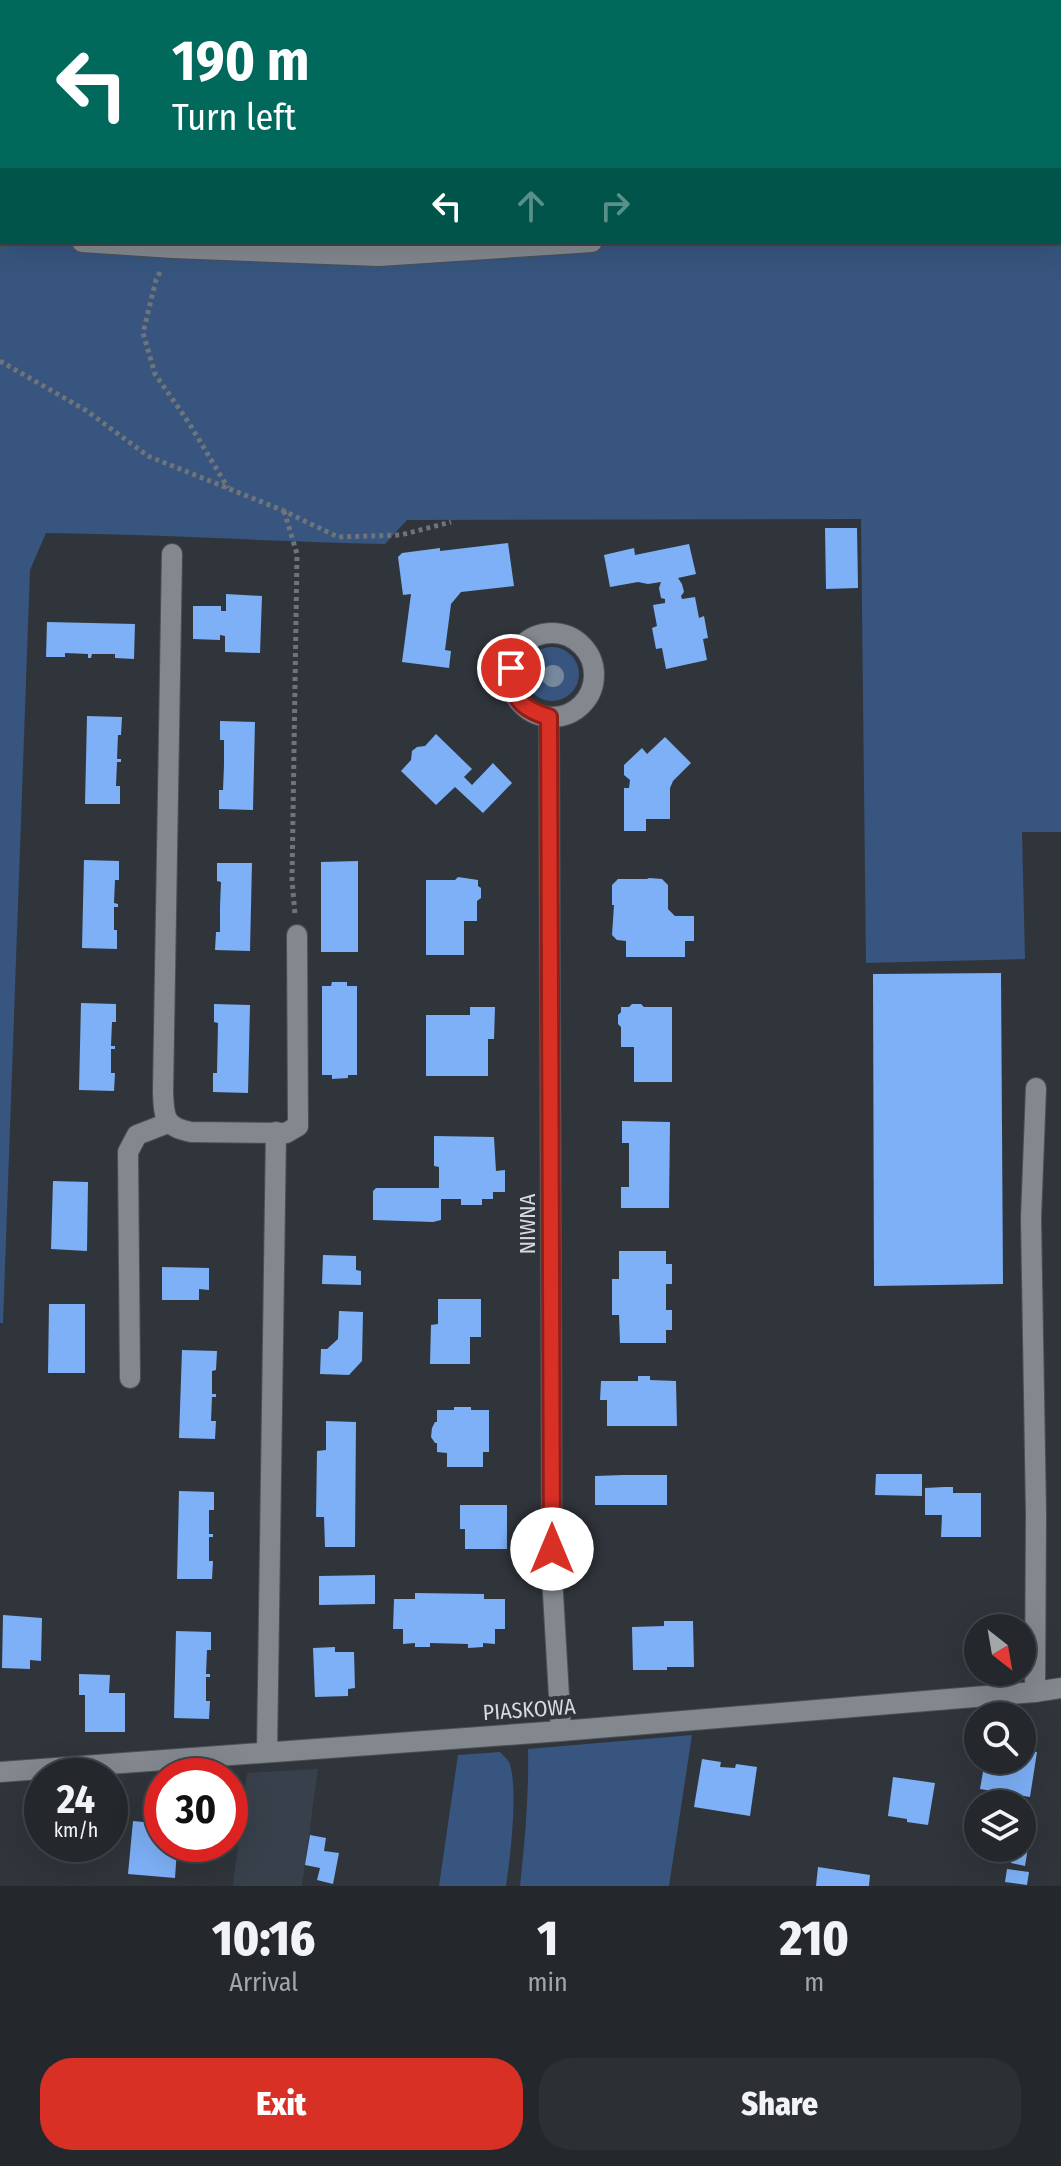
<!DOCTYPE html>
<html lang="en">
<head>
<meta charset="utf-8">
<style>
  :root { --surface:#24282c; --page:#2c3034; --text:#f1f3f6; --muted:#a3a6a9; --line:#414448; --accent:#d93025 }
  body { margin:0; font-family:"Fira Sans Condensed",sans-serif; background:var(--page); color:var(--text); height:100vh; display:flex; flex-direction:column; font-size:30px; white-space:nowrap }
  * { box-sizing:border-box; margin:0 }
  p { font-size:26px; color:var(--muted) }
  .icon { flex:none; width:44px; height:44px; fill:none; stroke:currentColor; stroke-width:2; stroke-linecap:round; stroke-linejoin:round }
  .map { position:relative; height:1886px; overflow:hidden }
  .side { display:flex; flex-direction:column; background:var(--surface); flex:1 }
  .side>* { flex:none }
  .hud { position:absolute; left:0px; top:0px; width:1062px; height:244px; box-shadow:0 8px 32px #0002,0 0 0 2px var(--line); background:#00695c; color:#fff; overflow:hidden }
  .needle { width:52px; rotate:149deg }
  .tools { position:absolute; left:964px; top:1614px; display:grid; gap:16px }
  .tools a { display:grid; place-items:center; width:72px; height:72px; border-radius:50%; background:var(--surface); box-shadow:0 8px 32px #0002,0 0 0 2px var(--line); font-size:40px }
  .speed { position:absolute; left:24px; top:1758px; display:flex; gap:16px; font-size:40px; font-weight:700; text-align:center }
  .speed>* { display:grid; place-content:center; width:104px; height:104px; border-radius:50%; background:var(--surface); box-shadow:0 8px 32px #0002,0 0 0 2px var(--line); line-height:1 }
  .speed small { font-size:20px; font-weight:400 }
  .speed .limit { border:12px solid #d22; background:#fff; color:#111 }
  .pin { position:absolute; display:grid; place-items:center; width:68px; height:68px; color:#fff; margin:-34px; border:4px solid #fff; border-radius:50%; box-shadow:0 2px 8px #0007 }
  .me { position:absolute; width:88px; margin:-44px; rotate:0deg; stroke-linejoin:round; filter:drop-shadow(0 0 6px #0008) }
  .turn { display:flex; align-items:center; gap:28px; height:168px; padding:0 40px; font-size:36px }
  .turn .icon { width:104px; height:104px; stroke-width:2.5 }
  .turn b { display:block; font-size:56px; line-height:68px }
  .lanes { display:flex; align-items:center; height:76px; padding:0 40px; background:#0003; justify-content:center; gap:40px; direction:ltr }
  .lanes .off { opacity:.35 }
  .eta { display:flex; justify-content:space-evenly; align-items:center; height:136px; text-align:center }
  .eta b { font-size:48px; font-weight:800; line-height:56px }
  .button { display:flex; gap:16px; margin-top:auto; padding:16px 40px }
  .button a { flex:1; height:92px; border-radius:32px; background:var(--accent); color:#fff; font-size:32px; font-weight:800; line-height:92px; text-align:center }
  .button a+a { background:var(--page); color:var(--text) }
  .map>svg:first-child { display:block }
  .built { fill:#38404b }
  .green { fill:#37557e; fill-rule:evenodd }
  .building { fill:#7db0f6 }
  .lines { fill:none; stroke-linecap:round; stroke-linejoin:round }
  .minor-casing { stroke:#4d5156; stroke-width:22 }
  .path { stroke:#6f7479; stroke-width:5; stroke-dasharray:4 4; stroke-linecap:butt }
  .minor { stroke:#83888f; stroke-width:20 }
  .tree { fill:#76889d }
  .route-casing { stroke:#8d1f18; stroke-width:20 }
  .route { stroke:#d93025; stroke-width:14 }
  .labels { text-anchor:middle; stroke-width:8; stroke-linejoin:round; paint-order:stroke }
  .street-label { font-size:22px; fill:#d6d9dd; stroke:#30353b }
</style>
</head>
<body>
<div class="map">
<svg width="1061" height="1886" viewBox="0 0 1061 1886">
  <rect width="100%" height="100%" fill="#30353b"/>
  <path class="built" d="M318,1769L302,1886H233L247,1773Z"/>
  <g class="green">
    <path d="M0,0H1061V832H1022L1025,959L866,963L861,519L407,520L385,544C272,542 159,534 46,533L30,570L3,1323H0ZM2,2H1060V242H2Z"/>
    <circle cx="552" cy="674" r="27"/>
    <path d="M692,1735L669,1886H520C525,1840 529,1795 528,1749Z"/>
    <path d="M500,1752C501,1753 508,1760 509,1762C519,1786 510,1859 506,1886H439L458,1755Z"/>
  </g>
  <g class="building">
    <path d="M825,528H857L858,588L826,589Z"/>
    <path d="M508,543L514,586L461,592L451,604L445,650L451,651L449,668L402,662L411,594L403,595L398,557L402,553L440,548V551Z"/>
    <path d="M689,544L696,574L678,578L682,584L684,592L681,596L682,599L695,597L699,618L704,616L708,638L703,639L707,660L666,669L662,648L656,649L652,628L657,626L653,605L665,603V599L661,598L659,588L661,582L648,584L638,582L610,587L604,555L634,548L635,555Z"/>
    <path d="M226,594L262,596L260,653L225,652V636L220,635V640L193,639V606H221V611H226Z"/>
    <path d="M47,622L135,624L134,659L115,658V654H92L91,658H88V654L65,653V657H46Z"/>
    <path d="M87,716L122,717L121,735H118L117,759H121V762H117L116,786H120V804H85Z"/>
    <path d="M220,721L255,722L253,810L219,809V790H223L224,765V740H220Z"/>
    <path d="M436,734L472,769L464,777L472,785L493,763L512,783L483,813L455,787L436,805L401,771L411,760L412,751L417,747L425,746Z"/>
    <path d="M665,737L691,763L673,781L670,788V819H646V831H624V788H629L630,780L624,775V765L642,748L647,754Z"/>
    <path d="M84,860L119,861V880H115L114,903L118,904V907H114V930H117V949L82,948Z"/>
    <path d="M358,861V952H321V862Z"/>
    <path d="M217,863H252L250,951L215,950L216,932H220V907L221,882L217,881Z"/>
    <path d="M458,877L478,880V886L481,888V898L477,901V921H464V955H426V880H455Z"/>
    <path d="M649,878L662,879L668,885V909L675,916H694V941H685V957H626V941L617,940L612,935L614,905H612V885L618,879H647Z"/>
    <path d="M1001,973L1003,1284L874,1286L873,974Z"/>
    <path d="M332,982H347V986H357V1075H348V1078L332,1079V1075H322V986H331Z"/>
    <path d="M81,1003L116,1004V1022H112L111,1046H115V1049H111V1073H115L114,1091L79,1090Z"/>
    <path d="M214,1004L250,1005L248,1093L213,1092V1073H217L218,1023L214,1022Z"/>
    <path d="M632,1004H641L644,1007H672V1082H634V1047H621V1027L618,1024V1015L621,1012V1007H629Z"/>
    <path d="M470,1007H495L494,1039H488V1076H426V1015H470Z"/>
    <path d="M622,1121L670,1122L669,1208H621V1187H629V1143H622Z"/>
    <path d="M434,1136L494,1137L496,1171L505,1170V1192H493V1199H482V1205H461V1199H441V1220L433,1222L373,1220V1191L376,1188H439V1167L434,1166Z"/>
    <path d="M53,1181L88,1182L87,1251L51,1249Z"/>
    <path d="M619,1251H666V1264H672V1284H666V1310H672V1330H666V1343H620L619,1315H612V1279H619Z"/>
    <path d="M323,1255L356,1256V1270L361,1271V1285L322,1284Z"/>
    <path d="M162,1267L209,1268V1290L199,1289V1300H162Z"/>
    <path d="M438,1299H481V1337H470V1364H430L431,1325L438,1324Z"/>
    <path d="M49,1304H85V1373H48Z"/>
    <path d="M339,1311L363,1312L362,1361L349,1375L320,1374L321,1349H327L338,1339Z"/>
    <path d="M182,1350L217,1351L216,1370L212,1371V1394H216V1397H212L211,1421H216L215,1439L179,1438Z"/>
    <path d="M638,1376H650V1380L676,1381L677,1426H607V1400H600L601,1381H638Z"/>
    <path d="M454,1407H471V1410H489V1452H483V1467H447V1453L437,1452V1443H435L431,1437L432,1428L435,1422H437V1410H454Z"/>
    <path d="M326,1421L356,1422L355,1547H325L324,1517H316L317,1451L326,1450Z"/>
    <path d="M876,1474H922V1496L875,1495Z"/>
    <path d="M623,1475H667V1505H595V1476Z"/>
    <path d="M944,1487H953V1493H981V1537H941L942,1515H925V1488Z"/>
    <path d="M179,1491L214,1492V1510H209V1534H213V1537H209V1561H213L212,1579H177Z"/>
    <path d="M460,1505H507V1549H465V1529H460Z"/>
    <path d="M375,1575V1604L319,1605V1576Z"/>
    <path d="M415,1593L484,1594V1599H505V1629H495V1644L483,1643V1647L468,1648V1644L430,1643V1647H415V1643L403,1644V1629H393L394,1599H415Z"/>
    <path d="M3,1615L42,1618L41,1661L30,1660V1669L2,1668Z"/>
    <path d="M664,1621H693L694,1667H667V1670H633L632,1627L664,1626Z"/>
    <path d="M176,1631L211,1632V1650H207L206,1674H210V1677H206V1701H210L209,1719L174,1718Z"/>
    <path d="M335,1647V1652H354L355,1688L348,1689V1696L315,1697L313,1648Z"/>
    <path d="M79,1674L110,1675L109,1693H125V1732H85V1695H79Z"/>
    <path d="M1022,1750L1037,1752L1030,1797L980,1789L985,1760H1022Z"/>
    <path d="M702,1759L721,1762L720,1767L735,1768L736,1764L757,1767L750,1816L694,1807Z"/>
    <path d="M893,1777L935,1783L928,1825L907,1822V1819L888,1816Z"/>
    <path d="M1022,1815L1033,1817L1025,1866L1011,1863L1014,1848H1022Z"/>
    <path d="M133,1821L154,1823L153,1827H162V1844H173V1849H177L175,1878L128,1874Z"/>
    <path d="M310,1835L326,1838L324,1851L339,1853L333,1884L317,1880L320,1868L305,1865Z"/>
    <path d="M818,1867L870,1875L869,1886H816Z"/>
    <path d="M1007,1869L1029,1872L1027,1885L1005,1882Z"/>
  </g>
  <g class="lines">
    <defs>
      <g id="minor">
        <path d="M1060,217H1061"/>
        <path d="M0,236H2"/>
        <path d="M82,242L173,248L379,256L592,242"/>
        <path d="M172,554L163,1092C164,1117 164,1127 191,1132L286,1133L298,1126L297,935"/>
        <circle cx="552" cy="675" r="42"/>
        <path d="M549,717L552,1576L561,1731"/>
        <path d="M130,1378L128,1152L137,1135L168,1123"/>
        <path d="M1035,1692L1036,1513L1031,1218L1036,1088"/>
        <path d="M267,1752L276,1132"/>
        <path d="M0,1772L561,1731L1035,1692L1061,1688"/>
      </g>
    </defs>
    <use href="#minor" class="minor-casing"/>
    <g class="path">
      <path d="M732,0L734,2"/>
      <path d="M160,272L156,280L143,333L155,374L189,423L228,488"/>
      <path d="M0,361L87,411L148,456L284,511L338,537L401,535L451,522"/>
      <path d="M284,511L297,554L292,880L295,914"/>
    </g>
    <use href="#minor" class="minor"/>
  </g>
  <circle class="tree" cx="553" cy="676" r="11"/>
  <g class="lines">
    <defs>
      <path id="route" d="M511,668C512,698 521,709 549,717L552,1549"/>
    </defs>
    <use href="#route" class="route-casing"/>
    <use href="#route" class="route"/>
  </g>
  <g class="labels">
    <g class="street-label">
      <text transform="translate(527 1224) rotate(-90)" y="8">NIWNA</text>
      <text transform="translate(529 1709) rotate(-4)" y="8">PIASKOWA</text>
    </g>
  </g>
</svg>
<div class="tools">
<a><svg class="needle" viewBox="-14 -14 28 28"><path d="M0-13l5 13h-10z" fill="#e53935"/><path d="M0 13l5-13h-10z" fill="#a3a6a9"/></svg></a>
<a><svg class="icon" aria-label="search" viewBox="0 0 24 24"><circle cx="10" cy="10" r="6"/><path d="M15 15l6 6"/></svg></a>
<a><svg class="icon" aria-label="layers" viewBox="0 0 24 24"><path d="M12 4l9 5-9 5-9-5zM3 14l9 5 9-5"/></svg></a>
</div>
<div class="speed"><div>24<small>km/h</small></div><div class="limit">30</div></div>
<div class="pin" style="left:511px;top:668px;background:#d93025"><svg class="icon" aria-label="arrive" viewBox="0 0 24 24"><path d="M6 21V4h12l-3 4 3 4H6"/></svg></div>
<svg class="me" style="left:552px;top:1549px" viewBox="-20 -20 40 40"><circle r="19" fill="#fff"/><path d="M0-13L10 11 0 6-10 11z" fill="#d93025"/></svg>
<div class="hud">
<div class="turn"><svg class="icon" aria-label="left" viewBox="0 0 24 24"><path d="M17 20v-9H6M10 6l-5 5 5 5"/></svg><div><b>190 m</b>Turn left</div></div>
<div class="lanes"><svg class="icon" aria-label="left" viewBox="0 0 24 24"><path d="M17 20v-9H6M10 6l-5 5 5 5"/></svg><svg class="icon off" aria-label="ahead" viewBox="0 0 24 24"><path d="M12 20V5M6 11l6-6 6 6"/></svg><svg class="icon off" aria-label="right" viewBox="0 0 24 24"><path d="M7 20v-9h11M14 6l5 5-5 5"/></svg></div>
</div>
</div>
<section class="side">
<div class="eta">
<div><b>10:16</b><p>Arrival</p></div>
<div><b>1</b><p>min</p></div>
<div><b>210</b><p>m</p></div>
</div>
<div class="button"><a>Exit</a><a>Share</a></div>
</section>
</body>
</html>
